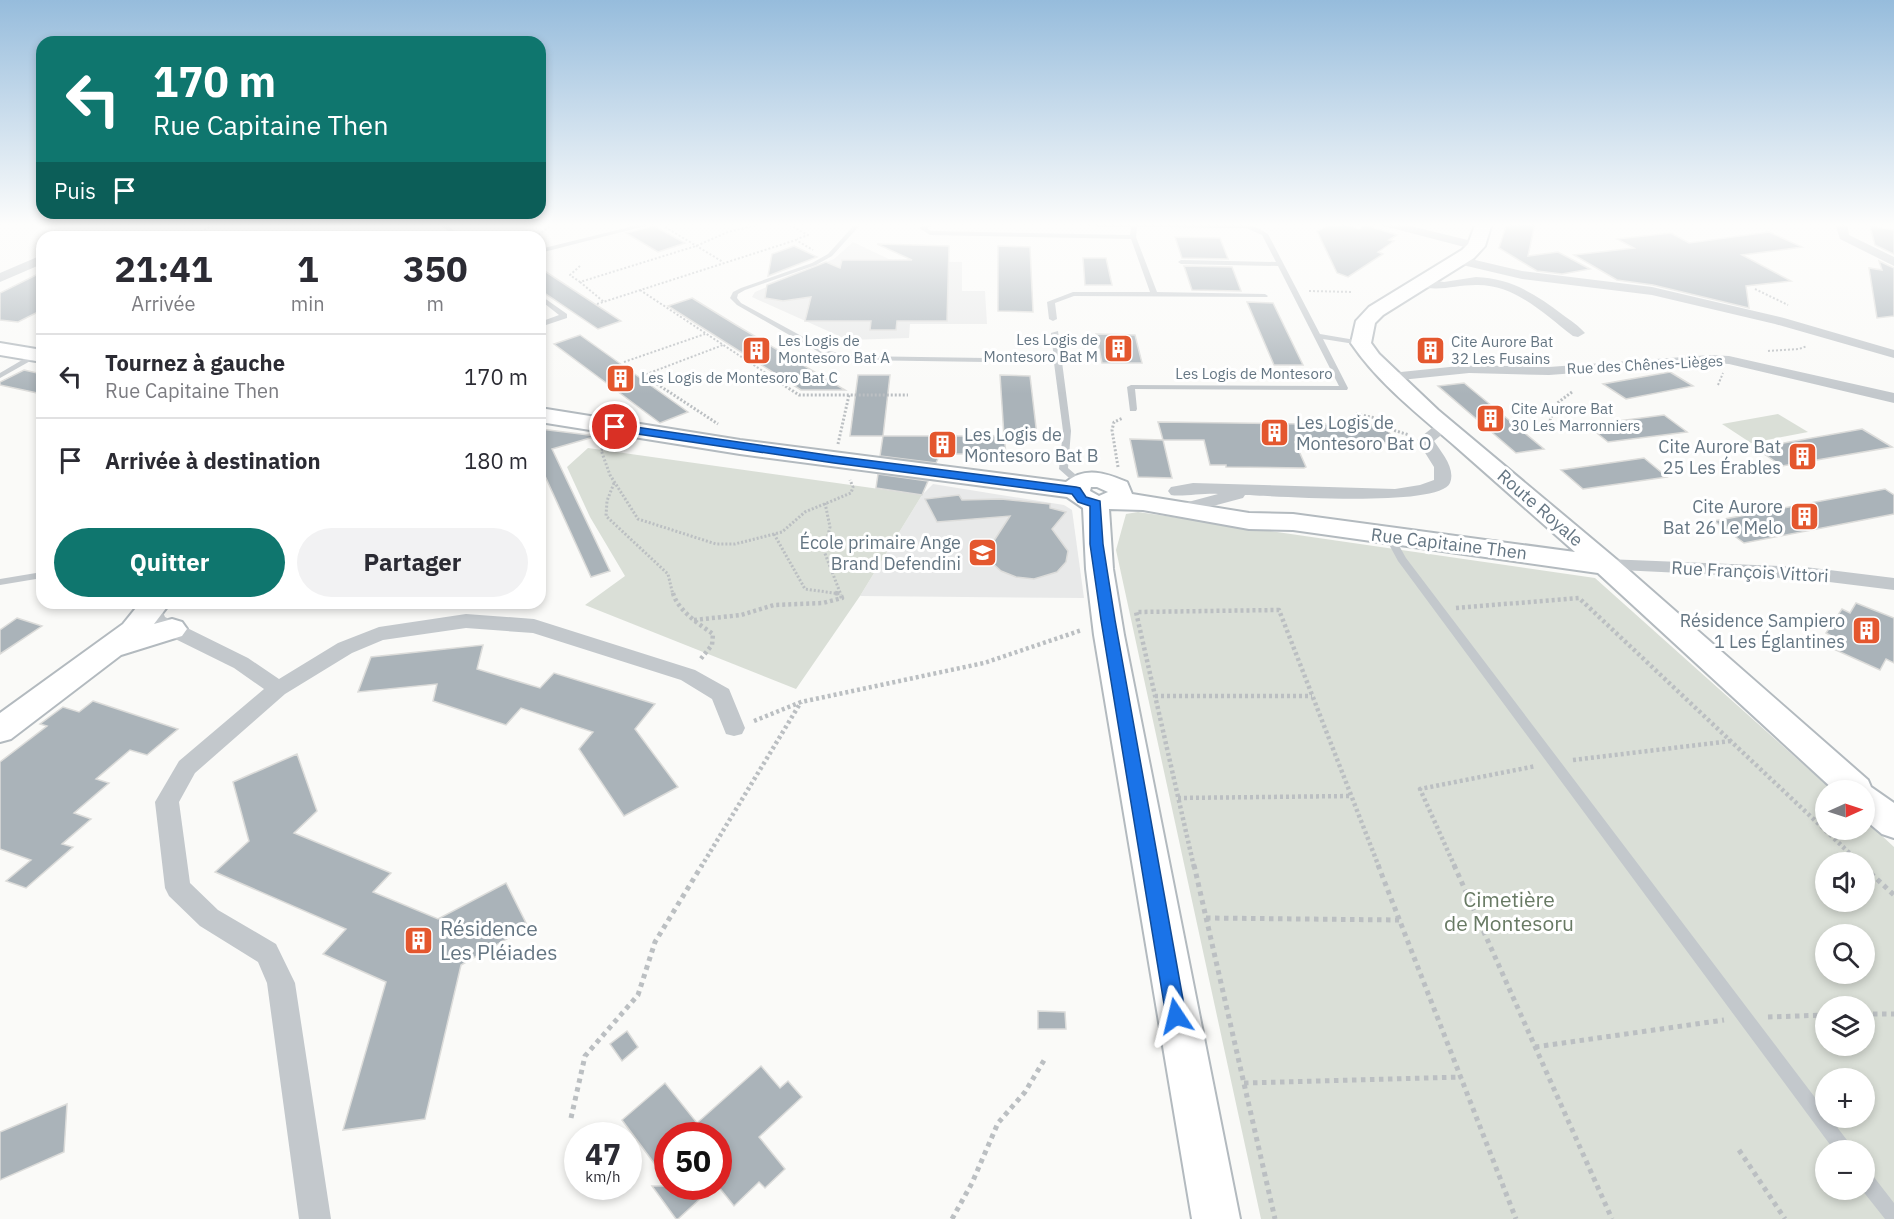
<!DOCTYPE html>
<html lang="fr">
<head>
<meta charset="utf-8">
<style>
  :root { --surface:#fff; --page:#f2f2f3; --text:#2b2b33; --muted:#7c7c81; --line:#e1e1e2; --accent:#0f766e }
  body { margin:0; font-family:"IBM Plex Sans",sans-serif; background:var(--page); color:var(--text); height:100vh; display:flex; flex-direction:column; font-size:22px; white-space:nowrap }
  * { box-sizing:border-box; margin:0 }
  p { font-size:20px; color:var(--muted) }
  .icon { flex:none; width:33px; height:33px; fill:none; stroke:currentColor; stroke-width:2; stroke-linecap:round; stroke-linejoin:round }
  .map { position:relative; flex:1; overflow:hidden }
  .panel { position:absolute; left:36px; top:231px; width:510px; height:378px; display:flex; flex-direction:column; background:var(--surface); border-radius:18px; box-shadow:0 3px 9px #0003 }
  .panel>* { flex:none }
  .guide { position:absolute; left:36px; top:36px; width:510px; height:183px; border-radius:18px; box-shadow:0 3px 9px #0003; background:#0f766e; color:#fff; overflow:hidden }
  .needle { width:39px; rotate:87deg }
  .controls { position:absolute; left:1815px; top:780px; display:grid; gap:12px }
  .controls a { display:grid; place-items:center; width:60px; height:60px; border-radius:50%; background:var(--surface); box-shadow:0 3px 9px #0003; font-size:30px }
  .speed { position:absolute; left:564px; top:1122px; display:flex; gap:12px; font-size:30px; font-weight:700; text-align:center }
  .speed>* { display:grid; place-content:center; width:78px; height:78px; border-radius:50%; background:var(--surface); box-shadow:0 3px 9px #0003; line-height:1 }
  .speed small { font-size:15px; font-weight:400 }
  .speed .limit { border:9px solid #d22; background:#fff; color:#111 }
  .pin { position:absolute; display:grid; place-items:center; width:51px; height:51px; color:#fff; margin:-26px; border:3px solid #fff; border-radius:50%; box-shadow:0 2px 6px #0007 }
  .me { position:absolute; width:66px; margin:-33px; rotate:350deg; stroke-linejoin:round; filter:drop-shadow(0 0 4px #0008) }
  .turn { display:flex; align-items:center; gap:21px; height:126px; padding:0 18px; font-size:27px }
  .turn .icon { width:78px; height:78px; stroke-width:2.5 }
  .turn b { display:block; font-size:42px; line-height:51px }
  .then { display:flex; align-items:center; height:57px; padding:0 18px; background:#0003; gap:12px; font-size:22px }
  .eta { display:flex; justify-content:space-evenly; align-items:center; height:102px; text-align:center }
  .eta b { font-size:36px; font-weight:700; line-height:42px }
  .cta { display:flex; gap:12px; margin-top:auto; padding:12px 18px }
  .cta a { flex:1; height:69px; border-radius:36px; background:var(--accent); color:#fff; font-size:24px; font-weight:700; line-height:69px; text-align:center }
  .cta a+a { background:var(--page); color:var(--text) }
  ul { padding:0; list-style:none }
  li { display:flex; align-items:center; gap:18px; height:84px; padding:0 18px; border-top:2px solid var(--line) }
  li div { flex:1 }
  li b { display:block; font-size:22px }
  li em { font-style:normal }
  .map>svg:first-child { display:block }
  .built { fill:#e8e9e9 }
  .green { fill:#dadfd7; fill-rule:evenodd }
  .building { fill:#aab3b9; stroke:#dcdcda; stroke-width:1.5 }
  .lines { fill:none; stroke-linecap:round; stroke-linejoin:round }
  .secondary-casing { stroke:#b3babf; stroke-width:4 }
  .path-far3 { stroke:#bbbfc2; stroke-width:2; stroke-dasharray:2 2; stroke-linecap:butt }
  .path-far2 { stroke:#bbbfc2; stroke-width:3; stroke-dasharray:2 2; stroke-linecap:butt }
  .path-far1 { stroke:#bbbfc2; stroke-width:4.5; stroke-dasharray:3 3; stroke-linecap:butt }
  .path { stroke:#bbbfc2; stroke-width:5; stroke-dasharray:4.5 4.5; stroke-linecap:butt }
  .lane { fill:#c3c8cc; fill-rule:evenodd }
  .street { fill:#c3c8cc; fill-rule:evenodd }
  .secondary { fill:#fff; fill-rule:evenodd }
  .route { fill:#1a73e8; stroke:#114b97; stroke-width:1.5 }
  .labels { text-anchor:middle; stroke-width:6; stroke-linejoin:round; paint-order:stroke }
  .far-poi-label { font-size:15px; fill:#657683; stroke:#fff; text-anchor:start }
  .far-street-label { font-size:15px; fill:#657683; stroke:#fff }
  .poi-label { font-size:18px; fill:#657683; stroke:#fff; text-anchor:end }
  .street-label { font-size:18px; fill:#657683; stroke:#fff }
  .near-park-label { font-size:21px; fill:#687a64; stroke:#fff }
  .near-poi-label { font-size:21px; fill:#657683; stroke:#fff; text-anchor:start }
</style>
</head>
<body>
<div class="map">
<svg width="1894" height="1219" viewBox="0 0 1894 1219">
  <rect width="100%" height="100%" fill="#fafaf8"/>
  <g class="built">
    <path d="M853,242L895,262H962V291H985L987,324H910L909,338L848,340L752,297L755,292L834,259Z"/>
    <path d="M933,484L1064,505L1072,510L1084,598L860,596L922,495Z"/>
  </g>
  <g class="green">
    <path d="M1778,414L1808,432L1751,443L1722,424Z"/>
    <path d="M588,448L922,495L860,596L796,689L585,605L625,576L590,517L567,467Z"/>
    <path d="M1138,512L1595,578L1832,790H1826V830H1864L1865,820L1894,847V1219H1261L1116,550L1126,514ZM1826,862H1864V902H1826ZM1826,934H1864V974H1826ZM1826,1006H1864V1046H1826ZM1826,1078H1864V1118H1826ZM1826,1150H1864V1190H1826Z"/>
  </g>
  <g class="building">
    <path d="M1512,223H1535L1528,256L1558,252L1590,269L1562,274L1537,271L1499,248L1506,226L1510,227Z"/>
    <path d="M1342,224L1359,229L1365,225L1397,235L1389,240L1394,241L1378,252L1383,254L1348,277L1337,273L1317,231L1330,225L1337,226Z"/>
    <path d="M654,226L685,243L658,252L626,233Z"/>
    <path d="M1870,226L1894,230V254L1875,245Z"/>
    <path d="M1769,232L1802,247L1742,255L1791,281L1746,286L1749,308L1653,285L1617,280L1574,255L1634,248L1617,239L1671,233L1689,243Z"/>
    <path d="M1175,237L1220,238L1228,259L1182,258Z"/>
    <path d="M877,244L949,246L947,321H897L896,330H870L871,321H805L811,297L783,301L765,298L767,285L826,262L840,268L842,260H912Z"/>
    <path d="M794,246L817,257L768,276L772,254Z"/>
    <path d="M998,246L1030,247L1033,312L998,311Z"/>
    <path d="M1083,258H1106L1112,285H1085Z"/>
    <path d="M1879,261L1894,268V316L1877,318L1869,268L1882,270Z"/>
    <path d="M1184,266L1232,267L1241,291L1192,290Z"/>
    <path d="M540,268L621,321L598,329L540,290Z"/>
    <path d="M42,272V310L18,322L0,320V293Z"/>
    <path d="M692,298L736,325L845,390H801L668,306Z"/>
    <path d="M1247,302L1273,303L1303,365H1274Z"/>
    <path d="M1096,334L1135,335L1142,363H1102Z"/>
    <path d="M580,335L688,412L660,423L554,344Z"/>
    <path d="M24,370L42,374V394L0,385V382Z"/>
    <path d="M1670,372L1693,386L1626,399L1603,384Z"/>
    <path d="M858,375H890L883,436H850Z"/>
    <path d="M1000,375L1030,376L1037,436H1004Z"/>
    <path d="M1464,383L1544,449L1516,453L1438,386Z"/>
    <path d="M1664,415L1687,432L1608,442L1587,425Z"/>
    <path d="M1158,422L1385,425L1395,443L1295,442L1306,467L1304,468L1226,467V465H1210L1204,440H1163Z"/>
    <path d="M540,429L597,436L552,449L610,571L591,577L540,465Z"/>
    <path d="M1862,429L1892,447L1782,466L1755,448Z"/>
    <path d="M883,436H1004L1006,454H940L936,463L880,456Z"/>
    <path d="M1130,439L1163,440L1172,478L1138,477Z"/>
    <path d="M1644,458L1667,477L1583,489L1561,470Z"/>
    <path d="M878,474L928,481L922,495L876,488Z"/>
    <path d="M1885,489L1894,495V514L1744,543L1714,521Z"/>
    <path d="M959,495L962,500L1001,499L1050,504V508L1066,512L1052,529L1068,551L1066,562L1057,572L1034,579L1016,577L1001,571L990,561L988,550L1010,516L937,522L925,499Z"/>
    <path d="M1856,603L1894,618V663L1886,659L1880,670L1829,647L1835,638L1826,633L1842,609L1850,613Z"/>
    <path d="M17,618L42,626L0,654V630Z"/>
    <path d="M483,645L477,669L540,688L554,673L655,704L635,729L678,787L624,816L579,749L593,732L521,708L506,725L433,701L437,684L358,692L371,657Z"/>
    <path d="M93,701L178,729L147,755L130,750L96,779L109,783L74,813L91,819L62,844L73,847L26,888L6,881L31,860L0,849V762L47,726L40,724L63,707L79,712Z"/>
    <path d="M297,754L317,811L294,833L391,873L373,892L438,919L506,883L528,927L461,965L425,1119L343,1130L386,982L323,954L346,929L215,872L249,841L233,782Z"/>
    <path d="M1038,1011L1065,1012L1066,1029H1038Z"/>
    <path d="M627,1031L638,1047L622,1061L610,1044Z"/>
    <path d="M761,1066L780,1088L788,1081L802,1097L759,1137L785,1169L765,1188L759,1182L734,1206L718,1186V1136H668V1182L622,1120L665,1083L697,1123Z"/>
    <path d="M67,1104L64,1152L0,1180V1132Z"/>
    <path d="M652,1186H714L678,1219H676Z"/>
  </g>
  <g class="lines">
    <defs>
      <g id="secondary">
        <path d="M1476,223H1492L1485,246L1474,258L1383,315L1375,323L1371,343L1379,354L1438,410L1616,559L1868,780L1871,787L1894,803V838L1882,834L1864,819V790H1834L1598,573L1293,530L1249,529L1143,510L1109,509L1113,569L1124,635L1240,1219H1192L1094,635L1086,569L1083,508L1067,497L740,454L540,422V408L740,440L1066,482C1085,466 1106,473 1127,482L1132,494L1249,513L1293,514L1575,552C1535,517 1495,481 1455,446C1418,414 1379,384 1351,343L1356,321L1369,307L1462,250L1468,244ZM1091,487H1097L1108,492L1099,496L1090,491Z"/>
        <path d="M0,343L42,350V362L0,355Z"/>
        <path d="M140,603H170L154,624L172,619L182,622L187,629L182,636L121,655L11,739L0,742V713L123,624Z"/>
      </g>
    </defs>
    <use href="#secondary" class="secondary-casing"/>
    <g class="path-far3">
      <path d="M786,223L808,235L797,239"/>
      <path d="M665,227L723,262"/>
      <path d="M190,237L218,223"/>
      <path d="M535,237L555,223"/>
      <path d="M580,266L570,275L580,282L696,246L728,232L765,223"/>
      <path d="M580,282L604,302"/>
      <path d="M1755,289L1788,305"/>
      <path d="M640,290L784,385"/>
      <path d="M1309,291L1353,292"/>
      <path d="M597,304L796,240L813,250"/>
      <path d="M1768,351L1799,349L1807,346"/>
      <path d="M624,362L705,334"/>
      <path d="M659,385L644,375L723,345"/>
      <path d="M1718,385L1723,373"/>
    </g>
    <g class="path-far2">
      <path d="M657,384L718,424"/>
      <path d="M782,384L799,395H908"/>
      <path d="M1356,414L1386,420L1393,430L1409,435"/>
      <path d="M1550,421L1556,404L1572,392"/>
      <path d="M609,444L601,450L610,475L638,519L716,544H735L782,532L805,512L851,493L853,487L850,480"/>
      <path d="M838,444L849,395"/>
      <path d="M1118,467L1112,430L1114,422L1123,418"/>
      <path d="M614,483L607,501L606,516L668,574L673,595"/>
      <path d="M825,503L830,527L824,551L841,595"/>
      <path d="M774,534L805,589L841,594"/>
    </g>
    <g class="path-far1">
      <path d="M673,593C678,611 699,624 713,634L712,645L699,661"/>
      <path d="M835,593L841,594"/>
      <path d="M1456,608L1579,598L1859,862"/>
      <path d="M694,620L741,615L774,605L823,603L842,598L840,593"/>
      <path d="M1155,696H1312"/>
      <path d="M754,721L801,702L984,663L1082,630"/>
      <path d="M1573,760L1731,741"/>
      <path d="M1178,798L1351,796"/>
      <path d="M701,867L801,702"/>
      <path d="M1194,867L1136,612L1279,610L1379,867"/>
      <path d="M1455,867L1420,789L1536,766"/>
    </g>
    <g class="path">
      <path d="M1194,865L1275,1219"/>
      <path d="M1378,865L1516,1219"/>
      <path d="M1454,865L1612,1219"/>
      <path d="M1864,867L1894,895"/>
      <path d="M1206,918L1399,920"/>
      <path d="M1864,1014H1894"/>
      <path d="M1768,1017L1826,1015"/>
      <path d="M1535,1047L1724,1020"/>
      <path d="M1244,1083L1461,1077"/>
      <path d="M571,1118L585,1056L638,995L655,942L702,865"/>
      <path d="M1739,1150L1785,1219"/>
      <path d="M952,1219L972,1183L998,1123L1025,1092L1046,1057"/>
    </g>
    <g class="lane">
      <path d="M438,223H445L462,237H455Z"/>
      <path d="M646,223H657L540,253V249Z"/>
      <path d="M856,223H862L832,256L816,265L745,290L738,294L737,298L741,303L829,351L856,356L1054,359L1051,333L1058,331L1071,431L1068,468L1083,481L1085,483L1083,485H1077L1059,469L1063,431L1054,363L856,360L824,355L737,305L730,298L733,292L741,288L812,263L828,254Z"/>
      <path d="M929,223H937L927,228L931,231L1130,235L1131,227L1048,225L1045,223L1248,225L1258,228L1268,234L1320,334L1361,341L1365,343L1361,345L1323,339L1348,388L1347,390L1135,389L1137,409L1136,411H1130L1127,387L1131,385L1339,386L1278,266L1181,264L1178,262L1181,260L1276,262L1262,235L1246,228L1137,227L1136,237L1157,292L1265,294L1268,296L1267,297L1074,296L1055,303L1057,319L1053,321L1049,319L1047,302L1073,292H1150L1131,239L930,235L919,228Z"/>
      <path d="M540,295L567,314V318L540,327V322L559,315L540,300Z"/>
      <path d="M34,353L41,355L0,378V373Z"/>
      <path d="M1390,534L1393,535L1406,558L1826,1112V1118H1830L1850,1144L1852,1150H1834L1398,561L1385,537Z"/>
      <path d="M42,572V578L0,585V579Z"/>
      <path d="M1864,1170L1870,1172L1894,1203V1219H1885L1862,1190H1864Z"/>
    </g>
    <g class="street">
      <path d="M1378,223H1398L1480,243L1482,246L1476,250L1380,225Z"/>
      <path d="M1835,223H1847L1849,235L1894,257V266L1840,239Z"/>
      <path d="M42,255V264L0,282V273Z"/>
      <path d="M1458,256L1522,271L1652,287L1784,318L1894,350V358L1775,324L1652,295L1522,279L1454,263L1452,260Z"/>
      <path d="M1476,277C1510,278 1536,294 1563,315C1570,320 1579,326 1585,333L1578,337L1573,336C1544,314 1515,284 1476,285C1454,285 1440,292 1417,286L1415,283L1421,279L1444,282Z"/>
      <path d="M1710,355L1729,356L1894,393V403L1729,364L1710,363L1549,375L1469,373L1391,381L1384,377L1391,373L1469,365L1549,367Z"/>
      <path d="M1443,422L1451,427L1434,441C1441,452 1456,468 1450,483C1439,508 1274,496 1245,495L1243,498L1183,514L1177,513L1174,509L1177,505L1218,494C1206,493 1180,497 1171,495L1168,491L1171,487L1193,483L1395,489L1420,485L1434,480V467L1417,440L1437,424Z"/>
      <path d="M1606,559L1805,567L1894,578V590L1805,579L1599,569L1597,565L1599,561Z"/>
      <path d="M147,603H159L165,617L248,658L279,679L338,643L379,627L466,614L534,619L695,670L729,689L745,728L742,734L734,736L726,734L712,699L681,680L533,633L466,628L383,640L352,653L285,694L195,773L179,802L190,883L218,910L276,944L295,983L331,1219H299L267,983L258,962L200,926L169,896L165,888L155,802L179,761L264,689L234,668L149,626L142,608Z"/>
    </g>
    <use href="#secondary" class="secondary"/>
  </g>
  <linearGradient id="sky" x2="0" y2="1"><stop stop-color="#96bcdc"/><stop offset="0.57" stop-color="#fdfdfc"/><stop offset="1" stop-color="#fdfdfc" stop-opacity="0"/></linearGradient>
  <rect width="1894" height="394" fill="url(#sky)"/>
  <path class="route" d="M615,424L834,456L1076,487L1080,488L1086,497L1100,501L1103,544L1115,620L1186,1016L1183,1022L1176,1025L1169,1022L1166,1016L1101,620L1090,544V506L1078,502L1072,494L834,463L611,430V425Z"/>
  <defs>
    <symbol id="building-square" viewBox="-11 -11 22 22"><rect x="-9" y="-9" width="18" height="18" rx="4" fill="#e4572e" stroke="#fff"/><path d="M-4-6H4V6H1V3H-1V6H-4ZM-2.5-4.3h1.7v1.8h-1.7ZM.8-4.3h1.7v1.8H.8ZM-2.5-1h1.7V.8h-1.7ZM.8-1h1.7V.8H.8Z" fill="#fff"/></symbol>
    <symbol id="school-square" viewBox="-11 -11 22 22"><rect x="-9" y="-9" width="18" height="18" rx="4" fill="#e4572e" stroke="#fff"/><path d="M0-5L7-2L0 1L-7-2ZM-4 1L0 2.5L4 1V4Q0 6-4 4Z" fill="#fff"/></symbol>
  </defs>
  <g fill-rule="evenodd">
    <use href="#building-square" x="1102" y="332" width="33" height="33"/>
    <use href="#building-square" x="740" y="334" width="33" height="33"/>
    <use href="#building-square" x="1414" y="334" width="33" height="33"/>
    <use href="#building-square" x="604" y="362" width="33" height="33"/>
    <use href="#building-square" x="1474" y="402" width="33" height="33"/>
    <use href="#building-square" x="1258" y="416" width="33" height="33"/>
    <use href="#building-square" x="926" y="428" width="33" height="33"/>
    <use href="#building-square" x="1786" y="440" width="33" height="33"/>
    <use href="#building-square" x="1788" y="500" width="33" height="33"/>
    <use href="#school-square" x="966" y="536" width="33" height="33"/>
    <use href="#building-square" x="1850" y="614" width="33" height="33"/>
    <use href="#building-square" x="402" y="924" width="33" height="33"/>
  </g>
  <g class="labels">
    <g class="far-poi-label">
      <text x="1098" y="345" text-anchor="end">Les Logis de<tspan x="1098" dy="17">Montesoro Bat M</tspan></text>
      <text x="778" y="346">Les Logis de<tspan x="778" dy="17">Montesoro Bat A</tspan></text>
      <text x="1451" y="347">Cite Aurore Bat<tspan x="1451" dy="17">32 Les Fusains</tspan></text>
      <text x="641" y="383">Les Logis de Montesoro Bat C</text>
      <text x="1511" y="414">Cite Aurore Bat<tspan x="1511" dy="17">30 Les Marronniers</tspan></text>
    </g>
    <g class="far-street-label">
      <text transform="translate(1645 365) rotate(-3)" y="5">Rue des Chênes-Lièges</text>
      <text x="1254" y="379">Les Logis de Montesoro</text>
    </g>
    <g class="poi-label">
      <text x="1296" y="429" text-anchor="start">Les Logis de<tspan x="1296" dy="21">Montesoro Bat O</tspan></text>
      <text x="964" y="441" text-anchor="start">Les Logis de<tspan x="964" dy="21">Montesoro Bat B</tspan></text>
      <text x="1781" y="453">Cite Aurore Bat<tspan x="1781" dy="21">25 Les Érables</tspan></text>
      <text x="1783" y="513">Cite Aurore<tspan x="1783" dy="21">Bat 26 Le Melo</tspan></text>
      <text x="961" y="549">École primaire Ange<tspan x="961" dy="21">Brand Defendini</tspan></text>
      <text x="1845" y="627">Résidence Sampiero<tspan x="1845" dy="21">1 Les Églantines</tspan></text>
    </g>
    <g class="street-label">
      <text transform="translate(1540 508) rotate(41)" y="6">Route Royale</text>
      <text transform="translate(1449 544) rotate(7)" y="6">Rue Capitaine Then</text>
      <text transform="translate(1750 572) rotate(3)" y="6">Rue François Vittori</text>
    </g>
    <g class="near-park-label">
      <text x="1509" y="907">Cimetière<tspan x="1509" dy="24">de Montesoru</tspan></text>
    </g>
    <g class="near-poi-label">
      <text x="440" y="936">Résidence<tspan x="440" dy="24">Les Pléiades</tspan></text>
    </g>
  </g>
</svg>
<div class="controls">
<a><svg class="needle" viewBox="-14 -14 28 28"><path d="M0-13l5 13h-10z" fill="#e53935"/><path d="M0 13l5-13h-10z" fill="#7c7c81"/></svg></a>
<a><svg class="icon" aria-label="sound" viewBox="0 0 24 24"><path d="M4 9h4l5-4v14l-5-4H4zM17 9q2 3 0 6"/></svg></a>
<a><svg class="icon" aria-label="search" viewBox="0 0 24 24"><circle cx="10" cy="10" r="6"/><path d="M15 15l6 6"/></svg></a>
<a><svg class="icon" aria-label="layers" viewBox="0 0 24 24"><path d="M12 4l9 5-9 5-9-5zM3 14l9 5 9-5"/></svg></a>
<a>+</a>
<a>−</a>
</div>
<div class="speed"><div>47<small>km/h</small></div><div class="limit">50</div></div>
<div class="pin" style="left:615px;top:427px;background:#d93025"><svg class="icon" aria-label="arrive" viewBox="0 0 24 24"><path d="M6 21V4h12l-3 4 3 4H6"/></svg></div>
<svg class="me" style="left:1176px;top:1016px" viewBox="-20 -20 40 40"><path d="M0-17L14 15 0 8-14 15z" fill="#1a73e8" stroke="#fff" stroke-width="4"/></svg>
<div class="guide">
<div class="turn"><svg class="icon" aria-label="left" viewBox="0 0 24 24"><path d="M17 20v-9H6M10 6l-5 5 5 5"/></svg><div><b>170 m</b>Rue Capitaine Then</div></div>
<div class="then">Puis<svg class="icon" aria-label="arrive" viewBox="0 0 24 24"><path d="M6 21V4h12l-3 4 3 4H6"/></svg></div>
</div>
<section class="panel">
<div class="eta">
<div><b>21:41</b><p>Arrivée</p></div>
<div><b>1</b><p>min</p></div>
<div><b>350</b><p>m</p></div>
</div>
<ul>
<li><svg class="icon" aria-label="left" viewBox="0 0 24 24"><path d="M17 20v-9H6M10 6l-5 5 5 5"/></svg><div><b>Tournez à gauche</b><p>Rue Capitaine Then</p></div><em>170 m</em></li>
<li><svg class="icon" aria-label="arrive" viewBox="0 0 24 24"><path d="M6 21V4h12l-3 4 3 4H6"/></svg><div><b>Arrivée à destination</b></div><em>180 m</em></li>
</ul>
<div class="cta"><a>Quitter</a><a>Partager</a></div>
</section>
</div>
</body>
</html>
